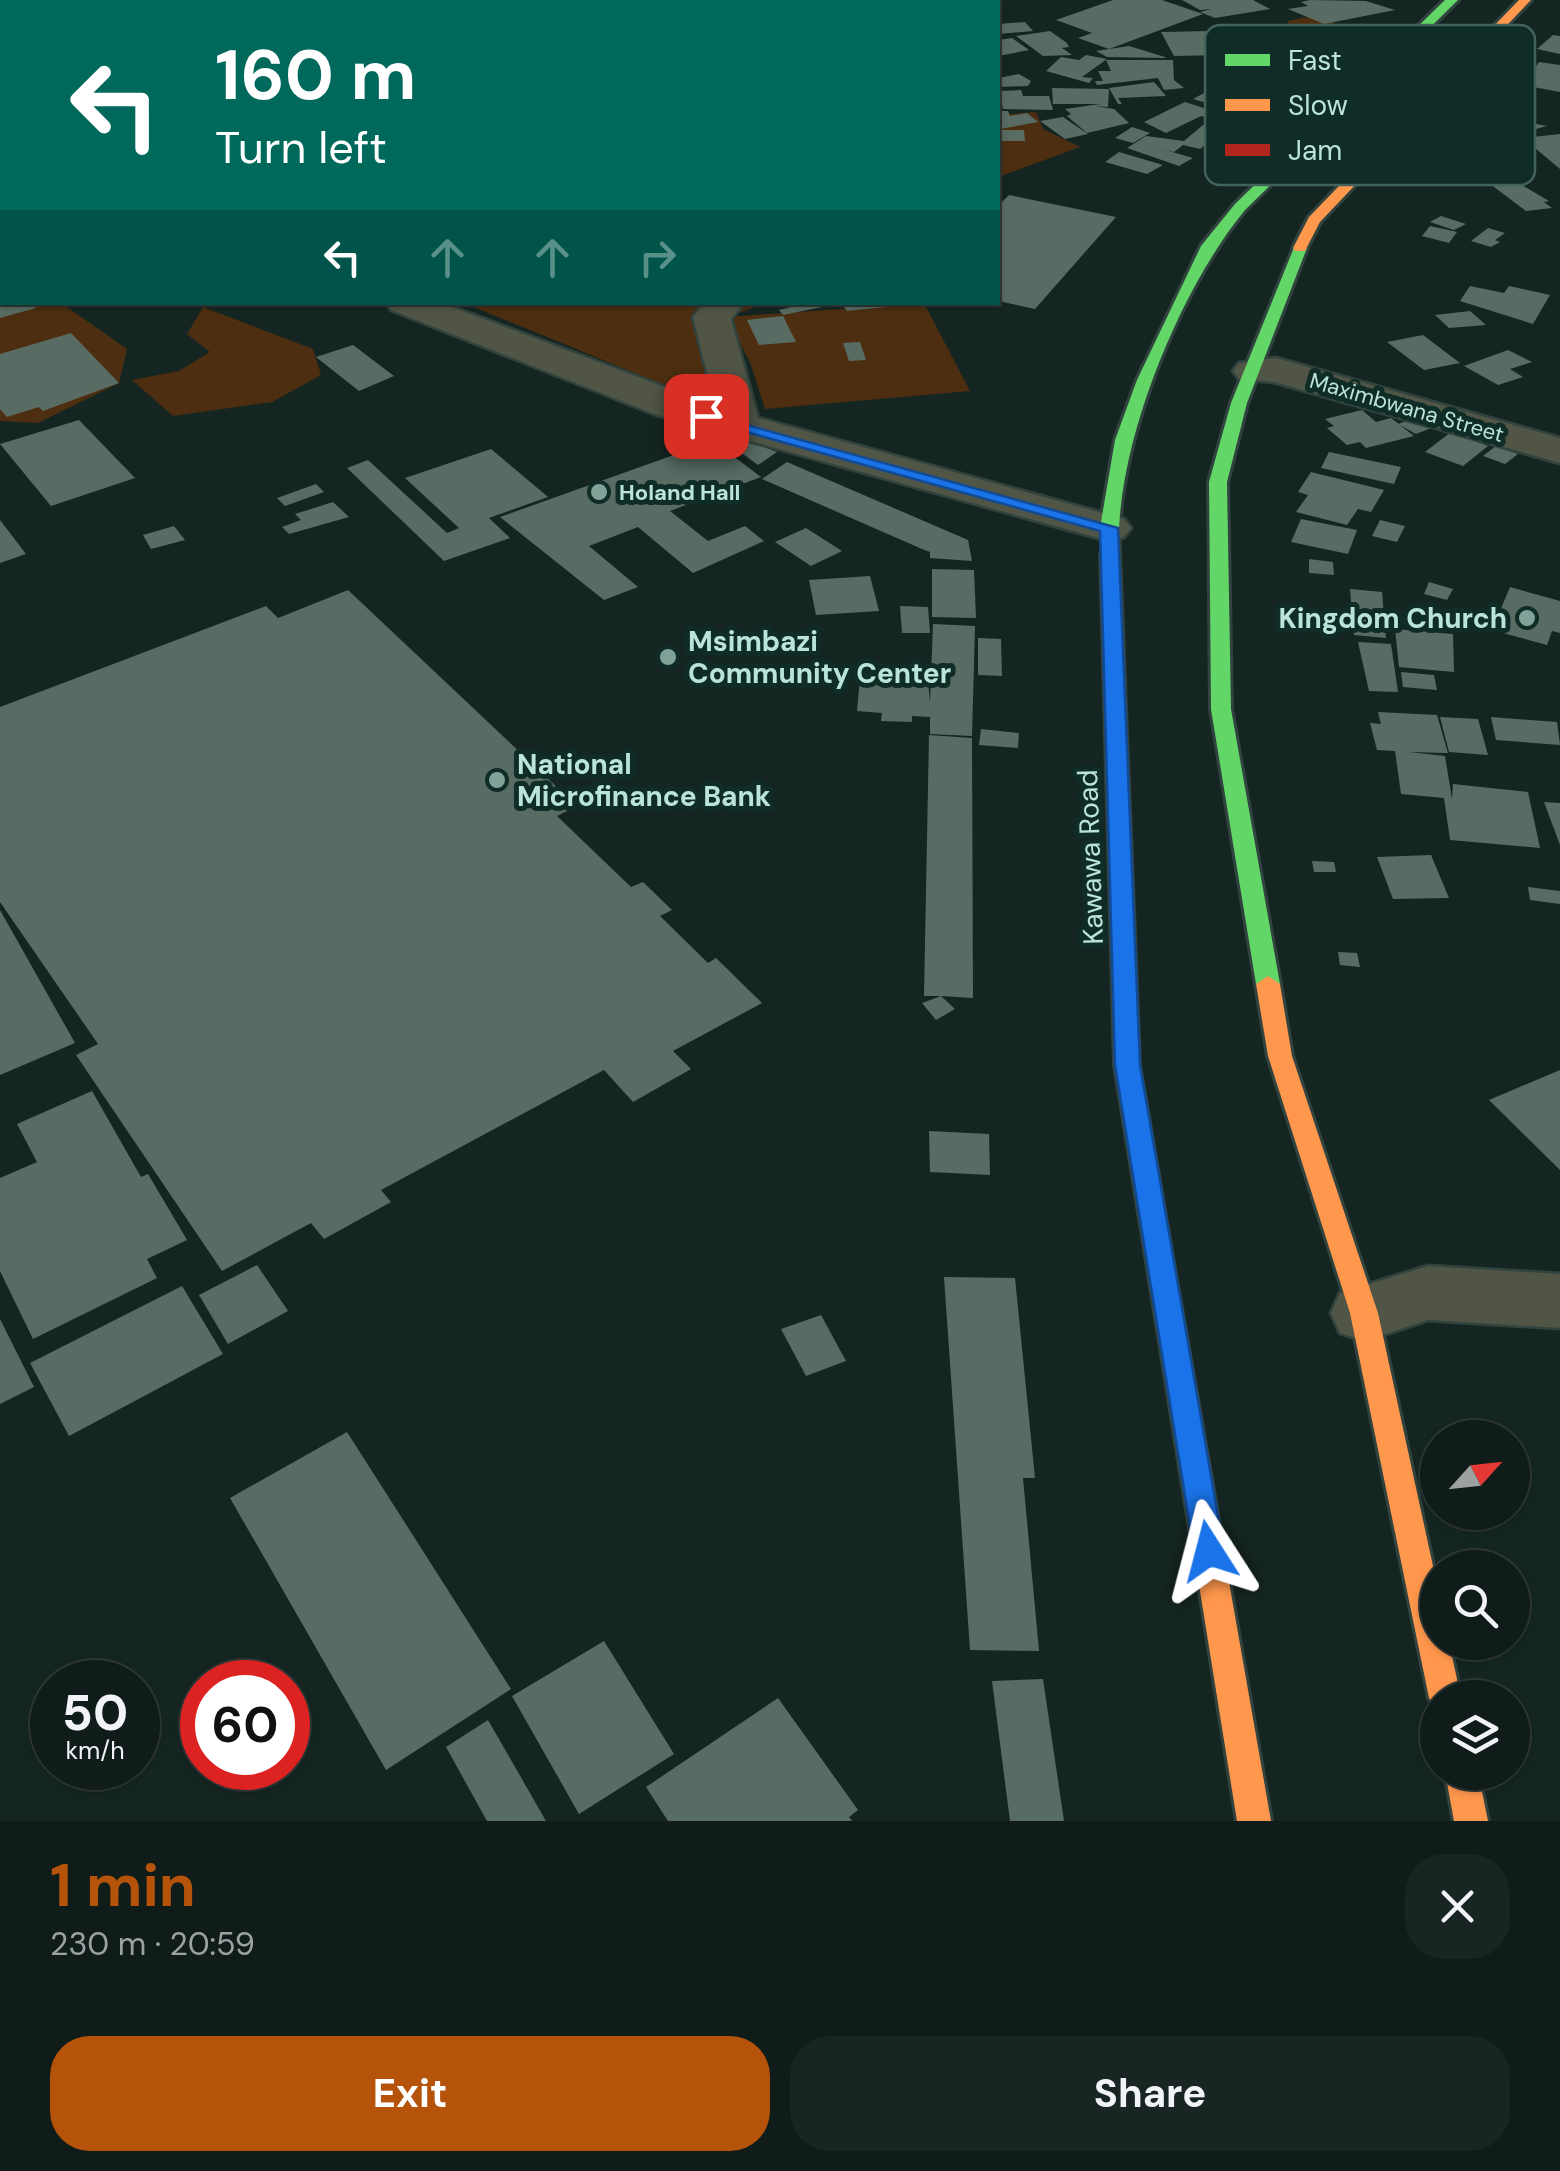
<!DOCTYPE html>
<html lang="en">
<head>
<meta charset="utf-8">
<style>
  :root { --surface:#101c1a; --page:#192523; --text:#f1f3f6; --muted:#9ca1a2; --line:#303a39; --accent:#b45309 }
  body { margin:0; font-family:"DM Sans",sans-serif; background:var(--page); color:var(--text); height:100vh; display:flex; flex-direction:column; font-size:38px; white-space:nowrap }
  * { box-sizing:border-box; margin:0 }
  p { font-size:32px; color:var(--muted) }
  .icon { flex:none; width:55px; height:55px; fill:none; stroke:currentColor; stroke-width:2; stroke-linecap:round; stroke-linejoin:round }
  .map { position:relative; height:1821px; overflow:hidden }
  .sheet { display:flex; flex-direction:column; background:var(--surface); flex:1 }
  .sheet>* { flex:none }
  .hud { position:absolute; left:0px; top:0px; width:1000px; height:305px; box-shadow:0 2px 8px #0004,0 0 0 2px var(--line); background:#00695c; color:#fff; overflow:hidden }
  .needle { width:65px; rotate:63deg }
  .tools { position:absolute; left:1420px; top:1420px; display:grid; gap:20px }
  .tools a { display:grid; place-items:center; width:110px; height:110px; border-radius:50%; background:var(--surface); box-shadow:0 2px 8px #0004,0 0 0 2px var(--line); font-size:50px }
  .speed { position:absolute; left:30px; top:1660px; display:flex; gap:20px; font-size:50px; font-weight:700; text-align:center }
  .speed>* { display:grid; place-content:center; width:130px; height:130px; border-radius:50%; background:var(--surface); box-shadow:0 2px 8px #0004,0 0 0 2px var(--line); line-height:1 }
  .speed small { font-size:25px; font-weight:400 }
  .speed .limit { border:15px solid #d22; background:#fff; color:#111 }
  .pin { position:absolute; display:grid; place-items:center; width:85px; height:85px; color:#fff; margin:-42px; border-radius:20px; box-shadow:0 5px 15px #0006 }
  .me { position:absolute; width:110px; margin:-55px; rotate:351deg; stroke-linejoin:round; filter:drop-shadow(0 0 8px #0008) }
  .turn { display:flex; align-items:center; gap:35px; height:210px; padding:0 50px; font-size:45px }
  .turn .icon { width:130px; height:130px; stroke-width:2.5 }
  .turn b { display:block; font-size:70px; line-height:85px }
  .lanes { display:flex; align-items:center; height:95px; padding:0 50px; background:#0003; justify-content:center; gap:50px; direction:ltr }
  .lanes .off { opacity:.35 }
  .round { display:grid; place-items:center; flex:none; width:105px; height:105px; border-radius:40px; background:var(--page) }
  .summary { display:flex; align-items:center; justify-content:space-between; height:170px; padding:0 50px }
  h1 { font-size:60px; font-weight:700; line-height:75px; color:var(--accent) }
  .cta { display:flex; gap:20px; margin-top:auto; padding:20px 50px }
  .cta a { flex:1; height:115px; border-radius:40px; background:var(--accent); color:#fff; font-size:40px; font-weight:700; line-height:115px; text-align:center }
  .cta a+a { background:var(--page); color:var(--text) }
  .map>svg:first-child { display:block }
  .green { fill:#4d2e10 }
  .building { fill:#586c63 }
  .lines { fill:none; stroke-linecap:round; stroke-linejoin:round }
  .street-casing { stroke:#31433e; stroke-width:5 }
  .fast-casing { stroke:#31433e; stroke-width:6 }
  .slow-casing { stroke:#31433e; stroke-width:6 }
  .jam-casing { stroke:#31433e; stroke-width:6 }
  .street { fill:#505546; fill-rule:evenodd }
  .fast { fill:#63d668; fill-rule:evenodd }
  .slow { fill:#ff974d; fill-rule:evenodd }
  .jam { fill:#b3261e; fill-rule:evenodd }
  .route { fill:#1a73e8; stroke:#114b97; stroke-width:2.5 }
  .poi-dot { fill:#80a299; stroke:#0f2c26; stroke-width:4 }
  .labels { text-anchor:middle; stroke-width:10; stroke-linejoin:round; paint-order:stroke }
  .far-street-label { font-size:22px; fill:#bae4d9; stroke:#0f2c26 }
  .far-poi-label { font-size:22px; font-weight:bold; fill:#bae4d9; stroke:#0f2c26; text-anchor:start }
  .poi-label { font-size:28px; font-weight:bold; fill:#bae4d9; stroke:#0f2c26; text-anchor:start }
  .street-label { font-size:28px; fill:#bae4d9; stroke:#0f2c26 }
  .key { fill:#0f2c26; stroke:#42635c; stroke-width:2.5 }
  .key-label { font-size:28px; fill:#bae4d9 }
</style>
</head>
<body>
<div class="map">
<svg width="1560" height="1821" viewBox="0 0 1560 1821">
  <rect width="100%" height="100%" fill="#152622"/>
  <g class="green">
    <path d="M1308,17L1328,19L1341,28L1378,31L1372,41C1341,40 1285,49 1261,33L1288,31V21Z"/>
    <path d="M1036,112L1043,129L1080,147L998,177V115Z"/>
    <path d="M32,303H61L127,349L119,383L38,423L0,421V312Z"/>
    <path d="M464,303H767L727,317L924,303L970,391L765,409L750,362L729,323L752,405L705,402Z"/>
    <path d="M203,307L313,349L321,375L272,402L173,416L132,380L179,371L210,352L187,334Z"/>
  </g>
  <g class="building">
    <path d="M1113,0H1162L1203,14L1109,49L1078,38L1092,33L1056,20Z"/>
    <path d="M1182,0H1253L1270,9L1215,18L1200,12L1212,9L1200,10Z"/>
    <path d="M1310,0L1366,1L1395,10L1324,24L1288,9L1308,6L1301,2Z"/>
    <path d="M1025,22L1033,31L998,34V24Z"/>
    <path d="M1050,31L1067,43L1069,47L1062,48L1072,55L1043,56L1016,36Z"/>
    <path d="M1209,31L1224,55L1174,56L1161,32Z"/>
    <path d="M1553,35L1560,36V54L1537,49Z"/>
    <path d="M1012,38L1029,50L998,56V40Z"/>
    <path d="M1129,46L1165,57V58L1107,57L1096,51Z"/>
    <path d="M1285,53L1309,62L1276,85L1235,99L1250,104L1233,118L1223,123L1201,116L1166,133L1144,122L1185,102L1216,112L1224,108L1193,99L1208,91L1221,95L1227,92L1220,90L1282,60L1274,58Z"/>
    <path d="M1086,55L1107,59L1082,77L1093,78L1089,83L1046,71L1061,57L1079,60Z"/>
    <path d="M1106,60H1173L1174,80L1184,88L1164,90L1158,78L1097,85L1095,81H1103L1098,71H1111Z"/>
    <path d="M1539,62L1560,65V92L1523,85Z"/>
    <path d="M1019,74L1031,81L1028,86L998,87V78Z"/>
    <path d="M1154,82L1166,96L1118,98L1122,104H1118L1109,88Z"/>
    <path d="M1052,88L1109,89L1108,107L1095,106L1114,109L1129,123L1087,133L1067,116L1071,114L1065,109L1100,104H1053Z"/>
    <path d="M1021,90L1023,96H1049L1053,110L1003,109L999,91Z"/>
    <path d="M999,111H1008L1010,116L1027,113L1038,122L1000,129Z"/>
    <path d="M1063,117L1082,130L1088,134L1065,139L1040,121Z"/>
    <path d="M1525,122L1547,126L1507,137L1492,130Z"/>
    <path d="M1203,125L1224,130L1200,149L1183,145L1174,152L1162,149L1193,158L1179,166L1127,148L1146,136L1184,141Z"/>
    <path d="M1132,127L1150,133L1133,143L1115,138Z"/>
    <path d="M999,130H1024L1025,141H1000Z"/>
    <path d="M1560,134V169L1523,138Z"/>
    <path d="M1119,152L1163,165L1147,174L1105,162Z"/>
    <path d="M1512,179L1549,201L1544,202L1552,208L1526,211L1490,184Z"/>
    <path d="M1009,195L1116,217L1035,309L998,301V206Z"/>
    <path d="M1441,216L1466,224L1454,230L1430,222Z"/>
    <path d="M1430,226L1453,231L1457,232L1449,243L1422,236Z"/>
    <path d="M1488,228L1505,233L1495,240L1500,242L1491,247L1471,241Z"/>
    <path d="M1470,286L1504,293L1509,286L1550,295L1533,324L1460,301Z"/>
    <path d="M0,302H31L36,308L0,318Z"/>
    <path d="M811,302H905V305L847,311L843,306L822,307L783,315L779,310Z"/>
    <path d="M1470,311L1486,325L1449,328L1435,315Z"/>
    <path d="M783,316L796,342L759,345L747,320Z"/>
    <path d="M71,333L119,383L43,411L39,407L7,417L0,409V354Z"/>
    <path d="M1423,335L1460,363L1424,370L1387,342Z"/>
    <path d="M860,342L866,360L849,361L843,343Z"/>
    <path d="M353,345L394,376L359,391L316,357Z"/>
    <path d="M1508,350L1532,362L1510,369L1523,377L1498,385L1464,366Z"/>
    <path d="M1362,410L1376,422L1391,418L1414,436L1366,448L1360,442L1347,445L1327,428L1334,426L1325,419Z"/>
    <path d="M79,420L135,478L51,506L0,444Z"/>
    <path d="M1409,420L1439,425L1416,434L1398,424Z"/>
    <path d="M1451,432L1488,446L1463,466L1425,452Z"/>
    <path d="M731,434L777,452L758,465L721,438Z"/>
    <path d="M713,441L761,477L670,511L708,541L745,526L764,541L693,573L638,527L589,546L638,587L604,600L500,517Z"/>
    <path d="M1496,446L1518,454L1505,464L1483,456Z"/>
    <path d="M491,449L548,497L489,518L510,538L444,561L347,468L368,460L447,533L459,528L405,478Z"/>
    <path d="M1329,452L1401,467L1394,484L1321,468Z"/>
    <path d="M787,462L968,540L972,561L930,558V552L922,549L762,479Z"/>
    <path d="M1311,472L1384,490L1371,512L1358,509L1347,525L1296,512L1308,495L1298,492Z"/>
    <path d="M316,484L324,492L285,506L277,498Z"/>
    <path d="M333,502L349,517L289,534L282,527L301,520L295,514Z"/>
    <path d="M1301,519L1357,530L1348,554L1291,542Z"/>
    <path d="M0,520L26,554L0,563Z"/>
    <path d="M1380,520L1405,526L1397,542L1372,536Z"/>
    <path d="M174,526L185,540L151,549L143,535Z"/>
    <path d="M806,528L842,551L811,566L775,542Z"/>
    <path d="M1309,559L1333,562L1334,575L1309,573Z"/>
    <path d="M932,569L974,570L976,618L932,617Z"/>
    <path d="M870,576L879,611L816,615L809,580Z"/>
    <path d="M1429,582L1453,589L1447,600L1424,594Z"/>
    <path d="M1510,587L1560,601V633L1552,631L1547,645L1492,630Z"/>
    <path d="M1350,589L1382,592L1386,638L1354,635Z"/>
    <path d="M348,590L577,806L557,816L631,887L643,882L672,910L660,916L708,963L716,958L762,1003L673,1051L691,1069L633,1102L604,1070L381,1190L391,1202L324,1239L311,1223L222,1271L76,1055L98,1044L0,902V707L266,606L278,618Z"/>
    <path d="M900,606L928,607L930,633H902Z"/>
    <path d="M933,624L975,626L972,736L930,734V717L912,716V722L881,721L882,713L857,711L860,677L928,680L930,703Z"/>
    <path d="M1395,629L1453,634L1454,672L1399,667Z"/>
    <path d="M978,638L1001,639L1002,676L978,675Z"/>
    <path d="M1358,642L1391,644L1398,692L1369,691Z"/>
    <path d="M1401,672L1434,675L1437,690L1403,687Z"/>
    <path d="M1378,712L1437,715L1448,753L1409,752L1445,756L1452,799L1453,784L1528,792L1540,848L1450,840L1444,798L1401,794L1395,751L1377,750L1370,723L1381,724Z"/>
    <path d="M1440,717L1478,719L1488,755L1449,752Z"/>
    <path d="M1491,717L1557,722L1560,745L1496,740Z"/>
    <path d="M981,729L1019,733L1018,748L979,745Z"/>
    <path d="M929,735L972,738L973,998L941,996L955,1009L936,1020L922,1003L941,996H924Z"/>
    <path d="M1544,802L1560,803V845Z"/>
    <path d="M1431,855L1449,898L1393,899L1377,857Z"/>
    <path d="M1312,861L1334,862L1336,872H1314Z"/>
    <path d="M1528,887L1560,891V904L1530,900Z"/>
    <path d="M0,910L75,1043L0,1075Z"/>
    <path d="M1338,952L1357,953L1360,967L1340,965Z"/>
    <path d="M1560,1070V1170L1489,1100Z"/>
    <path d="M92,1091L141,1177L148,1174L187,1240L147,1259L157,1278L33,1339L0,1271V1178L37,1162L17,1124Z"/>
    <path d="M929,1131L989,1134L990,1175L930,1172Z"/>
    <path d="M257,1265L288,1311L228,1344L199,1295Z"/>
    <path d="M944,1277L1015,1278L1035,1478H1023L1039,1651L970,1650Z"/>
    <path d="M182,1286L223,1354L69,1436L30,1363Z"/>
    <path d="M821,1315L846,1361L806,1376L781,1329Z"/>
    <path d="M0,1319L34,1387L0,1404Z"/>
    <path d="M347,1432L511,1689L386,1770L230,1498Z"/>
    <path d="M604,1641L674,1754L579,1814L512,1696Z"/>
    <path d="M1043,1679L1064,1821H1010L992,1681Z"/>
    <path d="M778,1698L858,1810L849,1817L852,1821H668L646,1787Z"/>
    <path d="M488,1720L546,1821H487L446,1747Z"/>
  </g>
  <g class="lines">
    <defs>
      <g id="street">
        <path d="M0,122L2,123V143L0,142Z"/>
        <path d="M386,302H439L715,406L693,317L705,302H745L731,319L758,418L1124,519L1131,528L1124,537L1109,541L657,415L391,310Z"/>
        <path d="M1276,358L1560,438V463L1274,382L1239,379L1233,371L1239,363Z"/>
        <path d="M1428,1266L1560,1274V1328L1428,1320L1364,1341L1340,1333L1331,1313L1340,1293Z"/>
      </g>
      <g id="fast">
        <path d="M1445,0H1458L1245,210C1179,290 1114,448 1119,553L1110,558L1104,557L1100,528L1115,440L1137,380L1201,246L1235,204Z"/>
        <path d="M1295,245L1307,248L1247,403L1227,482L1231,709L1280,984L1268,992L1256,984L1211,709L1209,482L1231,403Z"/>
      </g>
      <g id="slow">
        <path d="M1519,0H1531L1320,222L1305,251H1295L1293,248L1309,217Z"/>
        <path d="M1268,976L1280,984L1292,1056L1378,1313L1438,1589V1642H1449L1461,1698H1438V1711L1429,1698L1350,1313L1268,1056L1256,984Z"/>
        <path d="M1162,1263L1172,1266L1175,1274L1271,1821H1237L1149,1274L1152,1266Z"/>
        <path d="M1445,1772H1478L1488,1821H1454Z"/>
      </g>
      <path id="jam" d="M1110,548L1119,553L1139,1065L1175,1274L1172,1282L1162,1285L1152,1282L1149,1274L1115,1065L1101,553Z"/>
    </defs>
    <use href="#street" class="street-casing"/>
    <use href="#fast" class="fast-casing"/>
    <use href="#slow" class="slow-casing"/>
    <use href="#jam" class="jam-casing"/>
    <use href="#street" class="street"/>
    <use href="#fast" class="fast"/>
    <use href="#slow" class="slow"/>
    <use href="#jam" class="jam"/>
  </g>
  <path class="route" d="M700,412L1118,528L1140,1065L1224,1551L1220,1561L1209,1565L1198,1561L1194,1551L1115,1065L1100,531L700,419Z"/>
  <g class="poi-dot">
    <circle cx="599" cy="492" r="10"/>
    <circle cx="1527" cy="618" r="10"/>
    <circle cx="668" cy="657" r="10"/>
    <circle cx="497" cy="780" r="10"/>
  </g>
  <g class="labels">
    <g class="far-street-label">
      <text transform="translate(1407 407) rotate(16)" y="8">Maximbwana Street</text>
    </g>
    <g class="far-poi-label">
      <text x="619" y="500">Holand Hall</text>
    </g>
    <g class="poi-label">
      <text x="1507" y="628" text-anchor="end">Kingdom Church</text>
      <text x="688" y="651">Msimbazi<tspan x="688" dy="32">Community Center</tspan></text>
      <text x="517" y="774">National<tspan x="517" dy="32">Microfinance Bank</tspan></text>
    </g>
    <g class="street-label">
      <text transform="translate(1090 857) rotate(-92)" y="10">Kawawa Road</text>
    </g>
  </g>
  <rect x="1205" y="25" width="330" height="160" rx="15" class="key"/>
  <rect x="1225" y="54" width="45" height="12" fill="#63d668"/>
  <rect x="1225" y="99" width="45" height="12" fill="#ff974d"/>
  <rect x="1225" y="144" width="45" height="12" fill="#b3261e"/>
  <g class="key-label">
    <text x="1288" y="70">Fast</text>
    <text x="1288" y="115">Slow</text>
    <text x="1288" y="160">Jam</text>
  </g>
</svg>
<div class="tools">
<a><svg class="needle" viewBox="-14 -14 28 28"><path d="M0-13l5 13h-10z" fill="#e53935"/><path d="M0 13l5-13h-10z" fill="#9ca1a2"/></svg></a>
<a><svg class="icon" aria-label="search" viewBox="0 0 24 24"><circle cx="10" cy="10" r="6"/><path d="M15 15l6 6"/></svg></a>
<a><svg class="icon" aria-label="layers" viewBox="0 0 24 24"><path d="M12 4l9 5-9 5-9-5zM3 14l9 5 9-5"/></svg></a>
</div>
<div class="speed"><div>50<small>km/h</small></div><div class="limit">60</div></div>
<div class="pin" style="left:706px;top:416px;background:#d93025"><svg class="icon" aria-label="arrive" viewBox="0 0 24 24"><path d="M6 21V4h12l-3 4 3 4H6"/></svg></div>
<svg class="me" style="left:1209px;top:1551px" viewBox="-20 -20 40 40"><path d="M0-17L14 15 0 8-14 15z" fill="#1a73e8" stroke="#fff" stroke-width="4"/></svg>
<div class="hud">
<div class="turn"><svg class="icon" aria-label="left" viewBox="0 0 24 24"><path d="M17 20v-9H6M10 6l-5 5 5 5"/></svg><div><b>160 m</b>Turn left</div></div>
<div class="lanes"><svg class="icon" aria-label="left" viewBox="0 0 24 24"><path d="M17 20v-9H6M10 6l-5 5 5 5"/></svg><svg class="icon off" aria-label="ahead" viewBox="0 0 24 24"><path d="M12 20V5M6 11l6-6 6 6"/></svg><svg class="icon off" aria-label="ahead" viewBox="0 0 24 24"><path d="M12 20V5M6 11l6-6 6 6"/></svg><svg class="icon off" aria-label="right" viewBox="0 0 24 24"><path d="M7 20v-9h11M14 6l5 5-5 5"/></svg></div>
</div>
</div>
<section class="sheet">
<div class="summary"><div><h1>1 min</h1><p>230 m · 20:59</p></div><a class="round"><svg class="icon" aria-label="close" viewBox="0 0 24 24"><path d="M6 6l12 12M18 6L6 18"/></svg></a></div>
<div class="cta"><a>Exit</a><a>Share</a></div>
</section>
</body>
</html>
